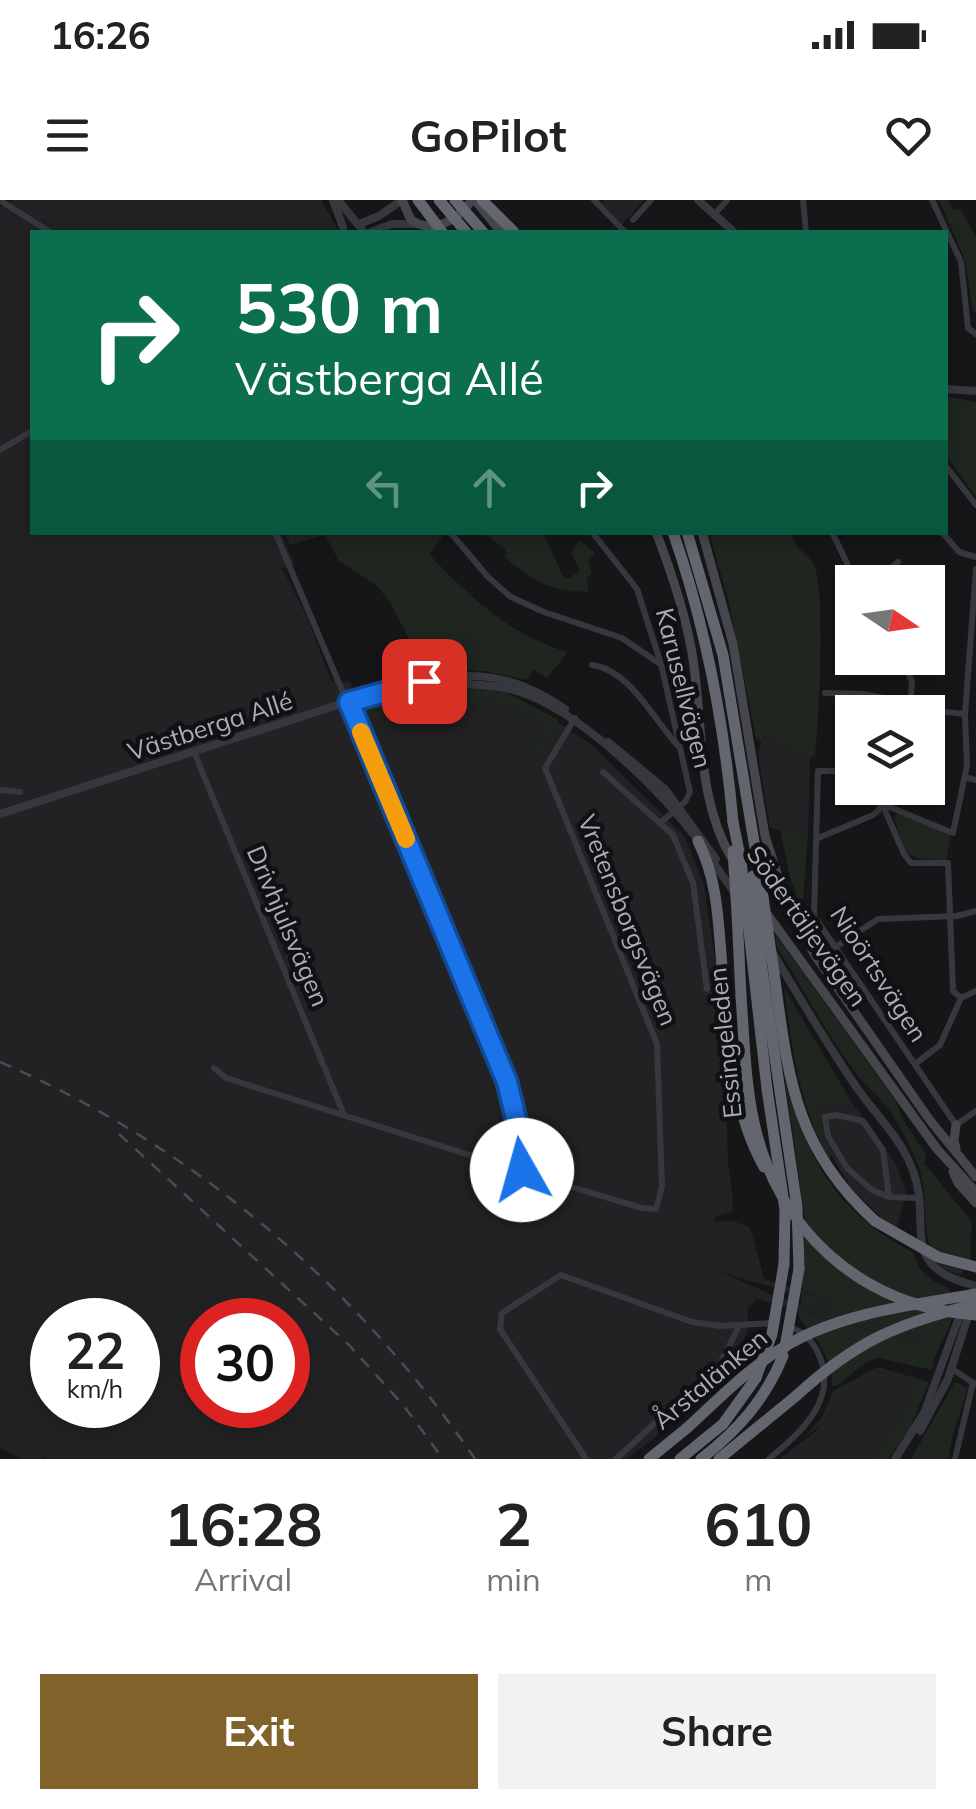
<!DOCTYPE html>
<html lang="en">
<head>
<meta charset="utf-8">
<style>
  :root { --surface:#fff; --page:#f2f2f2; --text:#222; --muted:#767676; --accent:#80622a }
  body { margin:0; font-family:Mulish,sans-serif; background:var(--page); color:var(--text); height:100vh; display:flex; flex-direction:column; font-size:38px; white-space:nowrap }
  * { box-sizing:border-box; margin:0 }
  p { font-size:32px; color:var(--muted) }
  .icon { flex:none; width:55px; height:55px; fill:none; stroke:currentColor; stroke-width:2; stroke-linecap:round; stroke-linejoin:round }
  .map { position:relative; height:1259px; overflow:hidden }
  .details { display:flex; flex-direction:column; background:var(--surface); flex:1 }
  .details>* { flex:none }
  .banner { position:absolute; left:30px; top:30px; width:918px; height:305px; border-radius:0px; box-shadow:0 5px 15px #0003; background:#0b6e4f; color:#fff; overflow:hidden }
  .needle { width:65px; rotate:103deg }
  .tools { position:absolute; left:835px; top:365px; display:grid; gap:20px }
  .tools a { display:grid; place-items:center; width:110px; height:110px; border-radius:0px; background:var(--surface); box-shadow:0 5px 15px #0003; font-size:50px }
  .speed { position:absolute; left:30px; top:1098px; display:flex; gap:20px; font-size:50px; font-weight:700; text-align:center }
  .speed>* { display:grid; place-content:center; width:130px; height:130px; border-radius:50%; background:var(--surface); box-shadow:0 5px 15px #0003; line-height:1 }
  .speed small { font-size:25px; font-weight:400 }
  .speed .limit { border:15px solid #d22; background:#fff; color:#111 }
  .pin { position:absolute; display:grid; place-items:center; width:85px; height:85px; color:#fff; margin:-42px; border-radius:20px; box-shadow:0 5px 15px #0006 }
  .me { position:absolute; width:110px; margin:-55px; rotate:353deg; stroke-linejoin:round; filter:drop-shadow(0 0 8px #0008) }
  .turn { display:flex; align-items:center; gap:35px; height:210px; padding:0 40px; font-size:45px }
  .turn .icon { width:130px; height:130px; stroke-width:2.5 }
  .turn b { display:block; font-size:70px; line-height:85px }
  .lanes { display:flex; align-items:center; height:95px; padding:0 40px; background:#0003; justify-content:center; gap:50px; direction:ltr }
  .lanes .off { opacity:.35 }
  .eta { display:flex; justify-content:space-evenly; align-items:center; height:170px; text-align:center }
  .eta b { font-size:60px; font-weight:700; line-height:70px }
  .primary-button { display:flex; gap:20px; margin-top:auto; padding:20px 40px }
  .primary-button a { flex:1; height:115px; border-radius:0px; background:var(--accent); color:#fff; font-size:40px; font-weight:700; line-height:115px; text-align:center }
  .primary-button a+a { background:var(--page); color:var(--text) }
  .status { display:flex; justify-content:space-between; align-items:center; height:70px; padding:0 50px; background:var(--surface); direction:ltr }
  .status svg { height:28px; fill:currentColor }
  header { display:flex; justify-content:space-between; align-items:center; height:130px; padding:0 40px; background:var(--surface); font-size:45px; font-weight:700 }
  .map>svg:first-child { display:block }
  .built { fill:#222225; fill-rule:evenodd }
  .green { fill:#1e261f }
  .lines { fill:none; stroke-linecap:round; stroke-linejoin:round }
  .minor { stroke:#37383d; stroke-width:6 }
  .tertiary { stroke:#37383d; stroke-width:8 }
  .secondary { stroke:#45474d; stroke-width:9 }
  .motorway { stroke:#63666e; stroke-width:11 }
  .rail { stroke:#4a4c52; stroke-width:2.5; stroke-dasharray:12 10; stroke-linecap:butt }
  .motorway-bridge { stroke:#63666e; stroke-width:11 }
  .route-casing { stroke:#114b97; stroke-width:25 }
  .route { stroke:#1a73e8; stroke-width:18 }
  .slow { stroke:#f59e0b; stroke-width:18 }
  .labels { text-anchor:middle; stroke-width:9; stroke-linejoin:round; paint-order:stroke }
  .street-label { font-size:25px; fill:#a8adb8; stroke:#111113 }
</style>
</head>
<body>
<div class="status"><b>16:26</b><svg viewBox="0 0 49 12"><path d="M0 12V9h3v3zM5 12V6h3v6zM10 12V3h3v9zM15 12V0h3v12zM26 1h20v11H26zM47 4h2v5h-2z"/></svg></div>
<header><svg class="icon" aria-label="menu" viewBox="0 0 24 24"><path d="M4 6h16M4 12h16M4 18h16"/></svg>GoPilot<svg class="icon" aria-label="heart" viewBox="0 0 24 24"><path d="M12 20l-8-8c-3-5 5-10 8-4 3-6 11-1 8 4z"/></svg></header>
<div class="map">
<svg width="976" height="1259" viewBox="0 0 976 1259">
  <rect width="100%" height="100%" fill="#161618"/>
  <g class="built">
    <path d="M14,0H321L338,30L334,32H32V332L281,333L295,365L282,368L307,417L331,481L350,482L364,509L395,508L433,497L441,516L487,499L519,510L546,526L530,556L534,560L559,523L593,546L685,637L704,685L718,779L725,865L728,962L733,999L732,1012L715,1016L714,1022L732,1021L750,1027L764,1079L836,1101L835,1105L720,1072L775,1096L921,1136L919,1144L757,1099L748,1108L747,1133L729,1165L655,1237L626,1259H48L40,1256L43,1259H23L0,1248V8ZM52,1120H138V1205H52ZM202,1120H288V1205H202Z"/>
    <path d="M605,0H644L622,25L602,3Z"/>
    <path d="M764,537L810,558L808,634L770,628L758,553Z"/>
    <path d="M842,903L857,909L897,966L906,993L897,1027L882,1018L852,989L832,957L815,908Z"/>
    <path d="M876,1170L918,1184L900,1222L870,1259H779L815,1232L841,1194Z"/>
  </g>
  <g class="green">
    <path d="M939,0H948L953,9L961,10L976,37V112H973L965,60Z"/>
    <path d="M945,196L976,202V297L945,254Z"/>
    <path d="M293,332L445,333L429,354C469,396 510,436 568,452L547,478L534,470L526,480L485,471L429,470L421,462L390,402L376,385L339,361L325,335L290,345L285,334Z"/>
    <path d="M484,333H543L563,376L568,379L580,371L571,353L580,340L595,353L588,360L592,374L587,377L588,391C555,394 529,379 505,357L506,350Z"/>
    <path d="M709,333H791C797,353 804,349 813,363C827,386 818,524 815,556L810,558L764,537L762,543L756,538L729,403Z"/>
    <path d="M469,487L507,493L557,519L559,525L534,560L526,562L525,558L530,556L546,526L519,510L487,499L440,516L432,497L366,519L362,513L365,507C400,496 432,486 469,487Z"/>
    <path d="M898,612L951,635L946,660C903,659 909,658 894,619Z"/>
    <path d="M780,629L808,634L802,712L790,677Z"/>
    <path d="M775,734L895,900L904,921L927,956L924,963L972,1022L970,1059L962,1074C912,1071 933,998 918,965C908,941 897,918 880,899C873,891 865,885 859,877C828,837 804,790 777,747Z"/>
    <path d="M784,788L855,908L842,903L815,908L832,957L828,958C799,904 792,848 784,788Z"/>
    <path d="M782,859C802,950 829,1008 914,1053C918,1074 932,1080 949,1089C963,1125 936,1138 932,1170L878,1158L868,1161L836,1186H832C832,1157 817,1138 799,1118V1111L918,1144L921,1136L801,1103L802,1094L834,1105L836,1101L802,1090L805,1020Z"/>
    <path d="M878,1167L929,1182L910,1228L888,1259H870L900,1222L917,1184L877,1170L841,1194L824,1222L805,1237L822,1217L833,1191Z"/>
    <path d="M955,1182L968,1188L953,1234L948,1259H911Z"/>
  </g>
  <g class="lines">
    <g class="minor">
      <path d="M594,0L625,32"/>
      <path d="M803,0L806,32"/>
      <path d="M932,0L961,62L968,128L976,134"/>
      <path d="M1,1L50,32"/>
      <path d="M714,15L727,0"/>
      <path d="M633,20L651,0"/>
      <path d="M0,250L32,231"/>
      <path d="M945,265L976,305"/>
      <path d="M275,332L498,858L522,944V970"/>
      <path d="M450,332L488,377L511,397L544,412L622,438L660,464"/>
      <path d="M592,332L637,389L661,464L690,592L685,602L661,622"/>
      <path d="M832,332L856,382"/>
      <path d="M942,332L959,352L976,357"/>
      <path d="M875,382L898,362"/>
      <path d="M902,458L912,482L910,512"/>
      <path d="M592,465C630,470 654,520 678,546"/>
      <path d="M825,493L863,494L905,502L917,509L965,514"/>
      <path d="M194,552L344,915"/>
      <path d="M852,571H818L814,716L956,925L976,911"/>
      <path d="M603,572L673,635L693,683L707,789"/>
      <path d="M965,577L976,580"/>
      <path d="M0,590L20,592"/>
      <path d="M882,604L953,633L967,565L965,514L976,369"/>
      <path d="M883,606L904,654L911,663H948L953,791L961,798L940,845L915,864"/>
      <path d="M816,639L873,615L878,611L889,588"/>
      <path d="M834,748L878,719L957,716L976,711"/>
      <path d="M961,798L976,791"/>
      <path d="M214,868L226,878L558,983L642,1008L656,1009L662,987L657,844L545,568L575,518"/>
      <path d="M889,997L883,950L863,921L836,915L825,917L828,936L847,968L872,990L889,997L918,998"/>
      <path d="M952,1169L975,1184"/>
      <path d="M586,1259L500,1129L502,1113L561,1075L692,1122L721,1126L773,1123"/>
      <path d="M616,1259L721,1162L739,1126"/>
      <path d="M769,1259C801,1232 840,1199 818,1153C812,1140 804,1132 790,1127"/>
      <path d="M955,1259L973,1183"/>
    </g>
    <g class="tertiary">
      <path d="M333,0L343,27"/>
      <path d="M338,0L364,32"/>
      <path d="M698,0L734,32"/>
      <path d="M359,24L379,16L402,0"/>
      <path d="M371,32L392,24H414"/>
      <path d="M945,189L976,191"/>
      <path d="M433,479C460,487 489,482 517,491C581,511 661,590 700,643"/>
      <path d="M608,542L665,589L716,659"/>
      <path d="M0,614L390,488C460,473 502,465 565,509"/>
      <path d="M708,655L734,692"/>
      <path d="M774,755C800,798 826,843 855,885C873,912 899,936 911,966C936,1024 892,1065 976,1086"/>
      <path d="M920,1231L948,1179L970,1110"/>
      <path d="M895,1259L924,1213L962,1109"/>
    </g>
    <g class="secondary">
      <path d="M402,0L411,20C434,35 457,20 472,0"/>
      <path d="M475,0L501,32"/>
      <path d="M656,332C671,371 685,412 692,453C704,522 695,596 732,659"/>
      <path d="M702,332L733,444L765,636L786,701L814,754L929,919L976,977"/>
      <path d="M767,714L937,949L976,992"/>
      <path d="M956,925L954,940L956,949"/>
      <path d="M953,972L958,983L976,1003"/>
    </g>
    <g class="motorway">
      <path d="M482,0L514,32"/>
      <path d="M673,332C706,427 724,522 733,622"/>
      <path d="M687,332L723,455L762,690"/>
      <path d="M698,641C716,677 718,714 721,754C727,823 729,905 764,967"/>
      <path d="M737,713L741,796"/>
      <path d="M762,769L797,1007L799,1069"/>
      <path d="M774,773C788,877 794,947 875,1021"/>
      <path d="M767,889L785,1010L784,1064"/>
      <path d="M649,1259L687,1228"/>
      <path d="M680,1259L723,1224L756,1178"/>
      <path d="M701,1259C738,1230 765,1200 783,1156"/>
      <path d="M719,1259L796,1196"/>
    </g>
    <g class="rail">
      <path d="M0,862C192,945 357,1086 475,1259"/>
      <path d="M119,934L349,1145L404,1206L443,1259"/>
    </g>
    <g class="motorway-bridge">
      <path d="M418,0L442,32"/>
      <path d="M439,0L466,32"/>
      <path d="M455,0L483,32"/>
      <path d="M733,622L741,661L767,889"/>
      <path d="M733,651L737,713"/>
      <path d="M753,676L762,769"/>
      <path d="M762,690L774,773"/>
      <path d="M741,796C744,837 745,878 753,918C776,1030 861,1107 976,1115"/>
      <path d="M875,1021L938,1057L976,1067"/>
      <path d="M785,1147L799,1069"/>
      <path d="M756,1178L772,1134L784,1064"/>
      <path d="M796,1196C856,1141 898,1123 976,1104"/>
      <path d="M687,1228C719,1199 750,1166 789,1144C844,1112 914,1105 976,1094"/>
    </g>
  </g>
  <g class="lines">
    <defs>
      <path id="route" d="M424,481L349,502L507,882L522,944V970"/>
    </defs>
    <use href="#route" class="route-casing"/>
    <use href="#route" class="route"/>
    <path class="slow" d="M361,532L406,639"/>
  </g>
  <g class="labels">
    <g class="street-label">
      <text transform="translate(684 488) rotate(76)" y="9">Karusellvägen</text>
      <text transform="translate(210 526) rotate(-18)" y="9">Västberga Allé</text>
      <text transform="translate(628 720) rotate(68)" y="9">Vretensborgsvägen</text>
      <text transform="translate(288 726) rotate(67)" y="9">Drivhjulsvägen</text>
      <text transform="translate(807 726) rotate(55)" y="9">Södertäljevägen</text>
      <text transform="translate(879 774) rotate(57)" y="9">Nioörtsvägen</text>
      <text transform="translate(725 843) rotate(-96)" y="9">Essingeleden</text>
      <text transform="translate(710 1179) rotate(-40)" y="9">Årstalänken</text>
    </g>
  </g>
</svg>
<div class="tools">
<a><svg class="needle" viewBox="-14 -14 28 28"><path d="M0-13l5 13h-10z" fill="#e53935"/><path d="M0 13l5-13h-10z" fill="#767676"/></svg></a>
<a><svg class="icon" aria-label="layers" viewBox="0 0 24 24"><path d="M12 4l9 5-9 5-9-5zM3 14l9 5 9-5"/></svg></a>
</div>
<div class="speed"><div>22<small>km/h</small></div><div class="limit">30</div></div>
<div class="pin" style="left:424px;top:481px;background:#d93025"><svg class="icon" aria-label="arrive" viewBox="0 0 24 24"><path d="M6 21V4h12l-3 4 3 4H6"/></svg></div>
<svg class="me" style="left:522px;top:970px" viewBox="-20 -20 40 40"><circle r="19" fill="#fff"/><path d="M0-13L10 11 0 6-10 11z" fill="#1a73e8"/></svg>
<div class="banner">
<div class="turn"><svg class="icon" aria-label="right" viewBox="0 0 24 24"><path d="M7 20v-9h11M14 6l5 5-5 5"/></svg><div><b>530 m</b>Västberga Allé</div></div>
<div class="lanes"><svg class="icon off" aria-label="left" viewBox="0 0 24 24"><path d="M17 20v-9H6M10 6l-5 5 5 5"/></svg><svg class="icon off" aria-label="ahead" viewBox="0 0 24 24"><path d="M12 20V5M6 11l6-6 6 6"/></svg><svg class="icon" aria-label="right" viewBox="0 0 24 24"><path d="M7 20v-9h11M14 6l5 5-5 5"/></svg></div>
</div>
</div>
<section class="details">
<div class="eta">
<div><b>16:28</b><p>Arrival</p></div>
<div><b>2</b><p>min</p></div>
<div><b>610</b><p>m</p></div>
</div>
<div class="primary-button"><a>Exit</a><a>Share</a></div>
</section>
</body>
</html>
